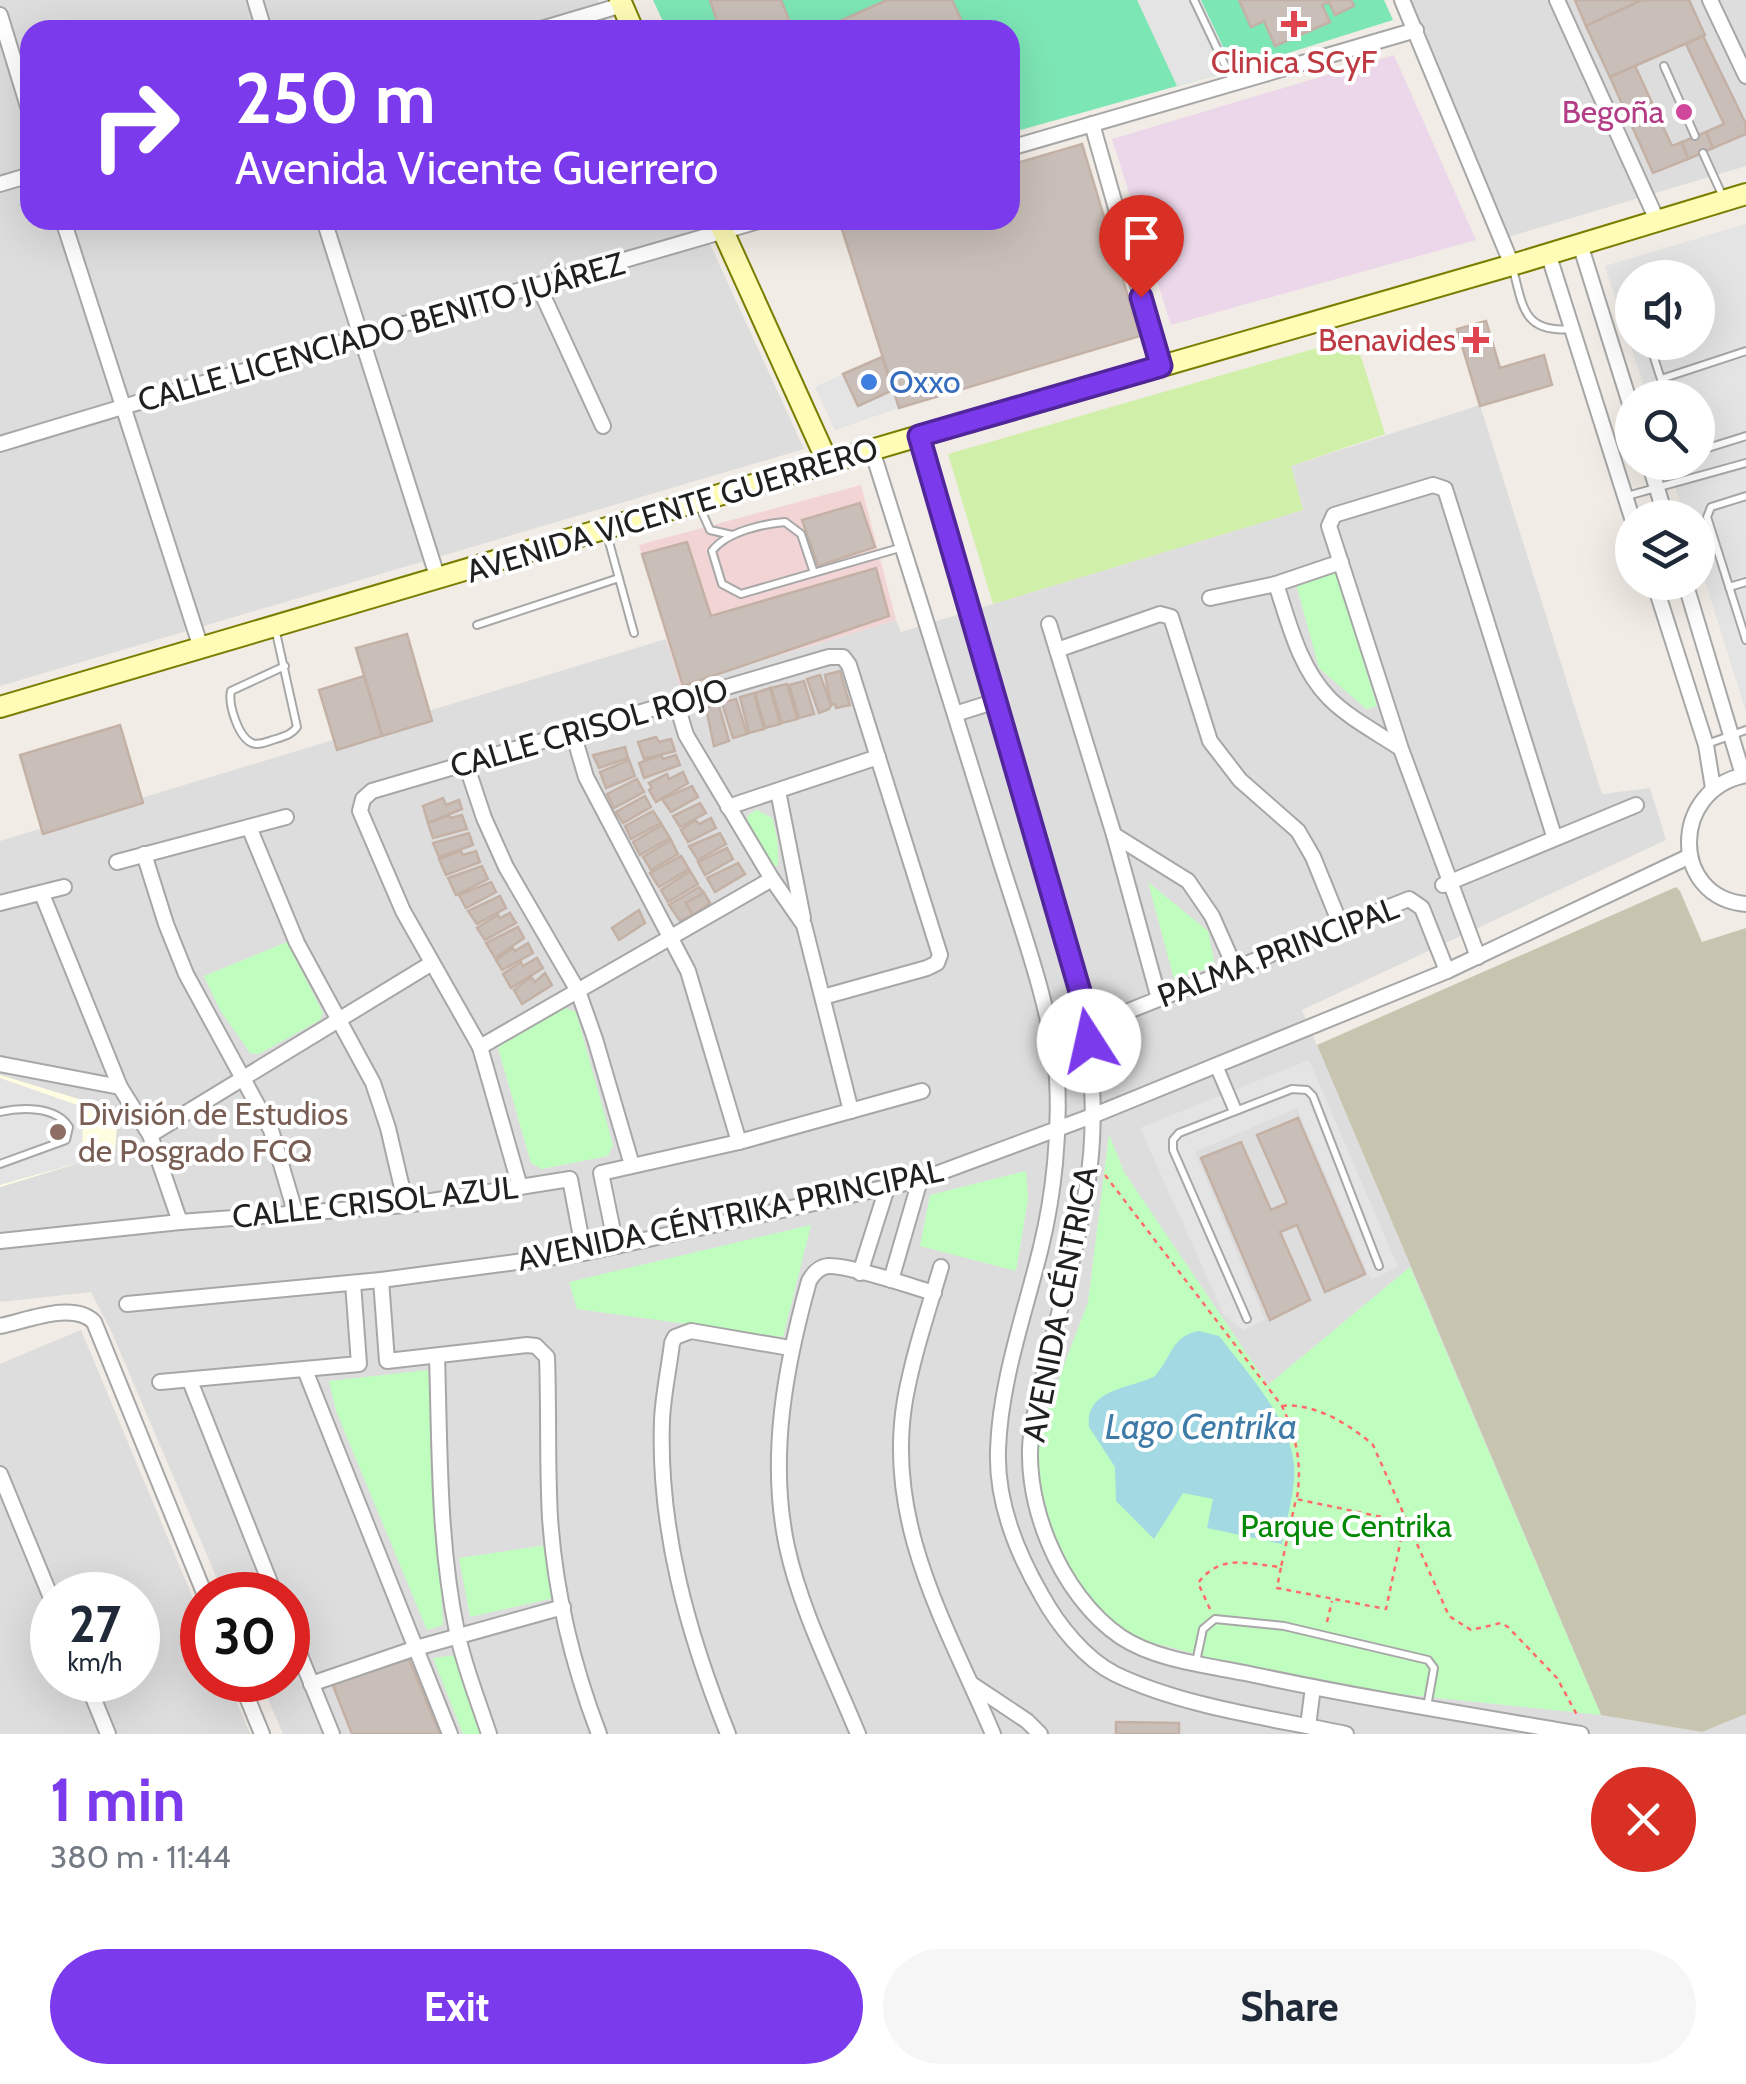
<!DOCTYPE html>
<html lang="en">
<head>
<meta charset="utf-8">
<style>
  :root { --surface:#fff; --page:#f6f6f7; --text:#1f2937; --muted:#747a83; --accent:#7c3aed }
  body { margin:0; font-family:Cabin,sans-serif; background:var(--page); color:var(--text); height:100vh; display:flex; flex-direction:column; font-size:38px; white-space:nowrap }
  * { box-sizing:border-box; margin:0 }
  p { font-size:32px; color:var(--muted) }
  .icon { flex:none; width:55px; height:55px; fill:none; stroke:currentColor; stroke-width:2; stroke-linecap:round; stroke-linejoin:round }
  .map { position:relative; height:1734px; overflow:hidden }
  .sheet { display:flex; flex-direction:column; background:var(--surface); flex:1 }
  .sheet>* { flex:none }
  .guide { position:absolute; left:20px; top:20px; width:1000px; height:210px; border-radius:30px; box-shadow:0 10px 40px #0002; background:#7c3aed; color:#fff; overflow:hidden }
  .tools { position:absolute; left:1615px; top:260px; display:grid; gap:20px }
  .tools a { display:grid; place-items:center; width:100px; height:100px; border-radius:50%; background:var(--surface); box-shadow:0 10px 40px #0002; font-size:50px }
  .speed { position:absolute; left:30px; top:1572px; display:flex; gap:20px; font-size:50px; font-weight:700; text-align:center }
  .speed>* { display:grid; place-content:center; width:130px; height:130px; border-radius:50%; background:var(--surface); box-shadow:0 10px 40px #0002; line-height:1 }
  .speed small { font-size:25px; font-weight:400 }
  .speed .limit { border:15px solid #d22; background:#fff; color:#111 }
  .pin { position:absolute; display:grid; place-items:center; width:85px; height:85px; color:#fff; margin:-102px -42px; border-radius:50% 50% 50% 0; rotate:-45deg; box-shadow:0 0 10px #0007 }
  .pin .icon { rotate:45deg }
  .me { position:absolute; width:110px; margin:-55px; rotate:350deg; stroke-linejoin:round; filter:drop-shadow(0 0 8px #0008) }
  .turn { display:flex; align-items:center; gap:35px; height:210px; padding:0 50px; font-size:45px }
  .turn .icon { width:130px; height:130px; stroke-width:2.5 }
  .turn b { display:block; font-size:70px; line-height:85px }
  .round { display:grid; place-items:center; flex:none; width:105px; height:105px; border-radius:52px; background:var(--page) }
  .headline { display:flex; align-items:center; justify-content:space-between; height:170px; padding:0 50px }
  h1 { font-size:60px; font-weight:700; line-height:75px; color:var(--accent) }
  .cta { display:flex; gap:20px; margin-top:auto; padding:20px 50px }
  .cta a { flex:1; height:115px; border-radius:60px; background:var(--accent); color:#fff; font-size:40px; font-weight:700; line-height:115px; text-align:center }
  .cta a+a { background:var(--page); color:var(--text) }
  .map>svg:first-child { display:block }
  .residential { fill:#dedddd; fill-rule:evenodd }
  .commercial { fill:#f3d4d5 }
  .industrial { fill:#ebd7e9 }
  .education { fill:#fffde1 }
  .construction { fill:#c7c5b0 }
  .grass { fill:#d0efa8 }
  .park { fill:#c0fec0 }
  .pitch { fill:#7de6b5 }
  .parking { fill:#e4e4e4; fill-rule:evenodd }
  .water { fill:#a2d9e2 }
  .building { fill:#c9beb8; stroke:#c4b1a6; stroke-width:2.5 }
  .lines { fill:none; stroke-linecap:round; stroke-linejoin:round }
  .lane-casing { stroke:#a7a7a7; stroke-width:10 }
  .street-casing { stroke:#a7a7a7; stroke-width:18 }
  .secondary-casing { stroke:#7a7e00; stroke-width:24 }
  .path { stroke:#ff6c69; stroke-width:2.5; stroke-dasharray:5 5; stroke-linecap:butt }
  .lane { stroke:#fff; stroke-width:6 }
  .street { stroke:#fff; stroke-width:14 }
  .secondary { stroke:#fffcb6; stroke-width:20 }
  .route-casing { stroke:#51269a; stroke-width:25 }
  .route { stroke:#7c3aed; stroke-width:18 }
  .health-dot { fill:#e0444e; stroke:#fff; stroke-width:4 }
  .hotel-dot { fill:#d1479c; stroke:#fff; stroke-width:4 }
  .shop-dot { fill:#3f7fe0; stroke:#fff; stroke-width:4 }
  .education-dot { fill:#8d6e63; stroke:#fff; stroke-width:4 }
  .labels { text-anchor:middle; stroke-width:8; stroke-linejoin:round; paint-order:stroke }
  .health-label { font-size:32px; fill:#be3a42; stroke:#fff }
  .hotel-label { font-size:32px; fill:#b23c85; stroke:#fff; text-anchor:end }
  .street-label { font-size:32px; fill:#202020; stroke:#fff }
  .shop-label { font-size:32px; fill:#366cbe; stroke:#fff; text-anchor:start }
  .education-label { font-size:32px; fill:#785e54; stroke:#fff; text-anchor:start }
  .park-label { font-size:32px; fill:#028903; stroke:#fff }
  .water-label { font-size:35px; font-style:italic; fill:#3e7ba7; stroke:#fff }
</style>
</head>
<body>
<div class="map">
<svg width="1746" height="1734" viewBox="0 0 1746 1734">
  <rect width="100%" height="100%" fill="#f1ece5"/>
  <g class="residential">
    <path d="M0,0H598L612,30H30V220H699L804,449L0,686Z"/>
    <path d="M1395,0H1746V166L1505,238Z"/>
    <path d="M1480,405L1602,794L1650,788L1666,840L1302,1010L1601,1714L1702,1732L1746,1714V1734H283L260,1680H288V1595H224L112,1333L91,1292L0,1302V1187L114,1152L118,1112L0,1075V841L666,639L681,685L896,620L901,632L1303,510L1291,466Z"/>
    <path d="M81,1330L202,1620V1680H228L250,1734H0V1364ZM52,1595H138V1680H52Z"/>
  </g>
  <path class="commercial" d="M861,485L896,620L680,685L639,545Z"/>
  <path class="industrial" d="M1394,55L1476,240L1171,325L1112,139Z"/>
  <path class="education" d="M0,1075L118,1111L115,1152L0,1187Z"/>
  <path class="construction" d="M1676,887L1680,891L1702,942L1746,928V1714L1702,1732L1601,1715L1317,1045Z"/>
  <path class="grass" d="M1355,337L1385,434L1291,466L1303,510L993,604L948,454Z"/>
  <g class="park">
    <path d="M1336,573L1377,706L1366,709L1319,668L1296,584Z"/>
    <path d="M757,810L772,818C777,834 779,849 778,865L774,867L769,865L745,823L749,814Z"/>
    <path d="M1148,882L1208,931L1215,966L1174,979Z"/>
    <path d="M287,942L323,1013L320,1020L259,1054L250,1053L220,1010L204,976Z"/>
    <path d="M563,1007L576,1012L613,1145L608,1156L542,1169L531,1163L498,1048L502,1042Z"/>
    <path d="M1109,1134L1124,1172L1268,1385L1410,1267L1601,1715L1315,1685L1123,1635L1060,1564L1032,1449L1088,1302Z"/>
    <path d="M1026,1171L1028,1199L1016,1271L920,1246L930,1195Z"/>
    <path d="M811,1225L783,1337L577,1309L569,1282Z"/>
    <path d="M428,1370L443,1625L427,1630L336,1411L329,1381Z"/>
    <path d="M547,1545L554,1598L470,1617L459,1558Z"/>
    <path d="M456,1655L480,1734H463L433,1658Z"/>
  </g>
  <path class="pitch" d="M653,0H1384L1393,20L1234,70L1010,133V30H667Z"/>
  <g class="parking">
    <path d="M1137,0H1201L1234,70L1177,86Z"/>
    <path d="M1746,224V712L1698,558V518L1685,517L1667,463L1698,462V398L1647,397L1605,266ZM1632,278H1698V342H1632Z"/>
    <path d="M843,374L858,406L893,390L899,408L835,430L815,387Z"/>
    <path d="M1309,1060L1398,1267L1371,1280L1297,1108L1195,1152L1265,1320L1243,1330L1224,1315L1140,1128Z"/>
    <path d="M0,1078L83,1107L82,1162L0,1185Z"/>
  </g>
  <path class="water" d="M1199,1331L1219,1336L1224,1342C1251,1378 1290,1419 1294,1465C1296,1491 1286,1519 1282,1544L1207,1528L1213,1499L1183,1493L1154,1539L1116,1501L1115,1467L1089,1427C1085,1388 1131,1389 1155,1376C1172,1357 1171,1336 1199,1331Z"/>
  <g class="building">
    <path d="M710,0H781L793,30H720Z"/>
    <path d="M887,0H952L966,30H820Z"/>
    <path d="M1239,0H1351L1354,6L1335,15L1329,2L1322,5L1330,22L1275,46L1264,21L1251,27Z"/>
    <path d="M1575,0H1642L1586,26Z"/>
    <path d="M1642,0H1689L1705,35L1610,77L1586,26Z"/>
    <path d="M1703,36L1746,124V134L1713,148L1706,132L1724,124L1686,44Z"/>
    <path d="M1635,66L1672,146L1682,142L1688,159L1653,173L1610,77Z"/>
    <path d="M1706,132L1713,148L1688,159L1682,142Z"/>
    <path d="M1082,144L1140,336L899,408L839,220H1010V165Z"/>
    <path d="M1486,321L1500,368L1544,355L1552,385L1480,406L1457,329Z"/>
    <path d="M882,357L893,390L858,406L843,374Z"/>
    <path d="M860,503L875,547L818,566L802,520Z"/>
    <path d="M687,542L711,616L876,568L889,616L683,686L642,554Z"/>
    <path d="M407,634L432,721L382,736L356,648Z"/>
    <path d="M840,671L850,705L836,708L835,704L831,705L825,675Z"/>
    <path d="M820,675L831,705L829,709L819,713L807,679Z"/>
    <path d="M364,676L382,736L337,750L319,690Z"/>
    <path d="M804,681L814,714L799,718L789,685Z"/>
    <path d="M787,684L797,719L782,723L771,688Z"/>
    <path d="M770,688L780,724L765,728L755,693Z"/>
    <path d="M754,693L764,729L749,733L740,697Z"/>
    <path d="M736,699L747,734L733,738L722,703Z"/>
    <path d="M718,703L729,741L714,746L706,708Z"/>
    <path d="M120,725L143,803L43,834L20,755Z"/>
    <path d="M656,737L659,742L671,739L675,751L644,759L638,742Z"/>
    <path d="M625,747L628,758L599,768L593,755Z"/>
    <path d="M661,755L663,759L676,755L680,765L644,778L639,763Z"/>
    <path d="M629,760L635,776L606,788L600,772Z"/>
    <path d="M683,772L688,783L656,802L649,790L652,788L649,783L667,774L669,779Z"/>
    <path d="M637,779L644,792L614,808L607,794Z"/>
    <path d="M692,786L698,797L671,812L662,799Z"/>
    <path d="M645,796L651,807L623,823L616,812Z"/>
    <path d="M443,798L446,805L459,800L462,809L428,823L423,806Z"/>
    <path d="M700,803L706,813L680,827L673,816Z"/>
    <path d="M653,811L661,823L631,839L625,826Z"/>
    <path d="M449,815L451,818L462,815L467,829L433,838L428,823Z"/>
    <path d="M711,818L716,828L688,842L681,830L695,820L699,824Z"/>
    <path d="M662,825L670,838L640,855L633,842Z"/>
    <path d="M469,833L473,845L439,857L433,843Z"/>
    <path d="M720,833L726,844L698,860L689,846Z"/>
    <path d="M671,840L678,854L651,870L643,857Z"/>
    <path d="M727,848L733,859L705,875L698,862Z"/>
    <path d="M461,851L463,855L476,851L480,862L446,875L439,859Z"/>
    <path d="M681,856L689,869L659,887L650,873Z"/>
    <path d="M738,863L745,874L715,892L707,878Z"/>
    <path d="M482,866L488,879L456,895L448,878Z"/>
    <path d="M690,871L698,884L668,902L661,890Z"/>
    <path d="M491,882L496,892L466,908L459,895Z"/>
    <path d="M699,887L704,893L686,903L693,915L680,921L669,905Z"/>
    <path d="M704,893L710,903L693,915L686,903Z"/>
    <path d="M500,896L506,908L477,924L468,911Z"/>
    <path d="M639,910L645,923L619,940L612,928Z"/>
    <path d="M510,913L516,923L485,940L477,928L498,915L500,918Z"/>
    <path d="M518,927L524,938L495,958L486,943Z"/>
    <path d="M528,943L533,953L502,970L496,960L513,948L515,951Z"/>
    <path d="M537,958L543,968L511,988L503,974L521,962L523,966Z"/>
    <path d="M545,973L552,985L522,1004L514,990L531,977L535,982Z"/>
    <path d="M1298,1118L1365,1274L1325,1292L1297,1225L1280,1232L1310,1300L1270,1320L1201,1158L1241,1142L1271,1210L1287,1203L1257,1135Z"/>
    <path d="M409,1659L440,1734H352L332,1683Z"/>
    <path d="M1116,1722L1179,1723V1734H1116Z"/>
  </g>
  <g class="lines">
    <defs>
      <g id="lane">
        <path d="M1194,0L1233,82"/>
        <path d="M1664,66L1695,136"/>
        <path d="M1703,153L1724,199"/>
        <path d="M1513,269C1523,308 1524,333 1571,329"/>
        <path d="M1649,342L1667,398"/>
        <path d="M1661,379L1746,351"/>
        <path d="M1698,451L1746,436"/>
        <path d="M1627,496L1746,463"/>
        <path d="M1746,496L1711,507L1707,517L1746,640"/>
        <path d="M698,503L710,530L732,535"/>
        <path d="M606,531L634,633"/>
        <path d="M814,573L801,534L785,522C762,524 726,532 712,551L722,584L741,594L903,547"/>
        <path d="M1729,587L1746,582"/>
        <path d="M477,625L619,578"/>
        <path d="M275,628L297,727C291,735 285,736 276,739C268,741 260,746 252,743C238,737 228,704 231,691L285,666"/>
        <path d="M1707,744L1746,730"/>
        <path d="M1219,1065L1238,1110"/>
        <path d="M1214,1068L1233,1112"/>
        <path d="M0,1112C21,1107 56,1106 69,1127L66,1140L0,1164"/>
        <path d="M1247,1319L1173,1150V1140L1179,1133L1292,1089L1307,1090L1313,1096L1379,1266"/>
        <path d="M1196,1662L1203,1629L1215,1619L1284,1626L1428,1660L1434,1668L1427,1707"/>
      </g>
      <g id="street">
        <path d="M255,0L264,30"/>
        <path d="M1402,0L1512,265"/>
        <path d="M1557,0L1657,220"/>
        <path d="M1710,0L1746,76"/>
        <path d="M0,15L30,113"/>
        <path d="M538,30L622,5"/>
        <path d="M1092,124L1161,366"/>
        <path d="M1010,148L1416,30"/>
        <path d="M0,184L30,175"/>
        <path d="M63,220L201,648"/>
        <path d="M324,220L438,579"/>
        <path d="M1580,244L1632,410"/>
        <path d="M1548,253L1632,518"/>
        <path d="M539,287L603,426"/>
        <path d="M919,436L1086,1012C1092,1069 1097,1129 1087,1186C1074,1267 1049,1344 1033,1423C1018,1496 1060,1596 1121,1637C1156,1660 1205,1665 1245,1673C1356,1697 1469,1715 1581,1734"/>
        <path d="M0,444C253,367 508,294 762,220"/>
        <path d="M872,450C914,582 955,715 996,847C1017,916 1052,1008 1057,1078C1060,1133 1054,1194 1041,1247C1025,1313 1000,1382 998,1450C996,1502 1017,1553 1042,1596C1058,1625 1085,1659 1115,1674C1184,1707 1271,1718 1346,1734"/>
        <path d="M1649,462L1666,518"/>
        <path d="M1654,582L1706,745L1713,788"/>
        <path d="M1685,582L1743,775"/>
        <path d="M1276,584C1289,623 1299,667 1329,698C1349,718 1376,732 1400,748"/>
        <path d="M1210,598L1276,584L1341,562"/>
        <path d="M1049,624L1114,835L1159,999"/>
        <path d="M1057,650L1160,614L1171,617L1210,741L1240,780L1298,831L1313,857L1341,926"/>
        <path d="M676,702L686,735L772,879L804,925L851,1111"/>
        <path d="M955,714L996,701"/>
        <path d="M573,733L586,777L688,971L739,1142"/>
        <path d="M466,764L484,818L506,867L578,991L595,1039L632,1165"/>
        <path d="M1746,775C1670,789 1670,898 1746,904"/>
        <path d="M778,791L803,918"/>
        <path d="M728,807L878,757"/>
        <path d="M249,827L297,943L373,1083L388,1128L406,1205"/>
        <path d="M1114,835L1188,881L1212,916L1235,968"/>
        <path d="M144,854L166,924L186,974L271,1130L296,1215"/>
        <path d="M117,862L286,817"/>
        <path d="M1443,885L1636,805"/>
        <path d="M42,894L120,1087L150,1135L180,1222"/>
        <path d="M0,903L64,887"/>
        <path d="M1478,957L1401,749L1329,526L1334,515L1433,485L1445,489L1554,836"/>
        <path d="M1126,1012L1409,899L1422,908L1447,971"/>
        <path d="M480,1047L772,879"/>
        <path d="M0,1064L120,1087"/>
        <path d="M150,1135L432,963"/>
        <path d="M520,1187L480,1047L403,911L360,811L363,799L372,791L829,657H843L849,665L940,955L937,963L927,968L823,997"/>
        <path d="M0,1241L180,1222L406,1205L570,1179L584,1253"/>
        <path d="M616,1246L601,1173L739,1142L922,1091"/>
        <path d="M941,1267C928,1311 913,1355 905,1400C884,1523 947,1626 993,1734"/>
        <path d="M860,1273L887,1188"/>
        <path d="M381,1280L387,1361L527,1345L536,1346L547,1357C549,1411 547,1465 550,1518C555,1591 573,1666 599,1734"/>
        <path d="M891,1280L920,1180"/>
        <path d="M127,1304L381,1280L584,1253L920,1180L1092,1116L1447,971L1690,856"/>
        <path d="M0,1326C26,1321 73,1301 94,1322L205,1595"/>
        <path d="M437,1357C440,1449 438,1541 457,1632C464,1666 478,1700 489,1734"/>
        <path d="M305,1370L450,1734"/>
        <path d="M190,1381L275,1595"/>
        <path d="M160,1382L359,1364L353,1283"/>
        <path d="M0,1474L52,1600"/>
        <path d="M288,1626L332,1734"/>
        <path d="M86,1680L108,1734"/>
        <path d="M240,1680L262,1734"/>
        <path d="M311,1684L416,1648L563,1607"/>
        <path d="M973,1685L1027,1721L1040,1734"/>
        <path d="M1308,1726L1313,1687"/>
        <path d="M728,1734C688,1634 658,1529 662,1420C663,1395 669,1369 672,1343L675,1337L691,1331L790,1348"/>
        <path d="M858,1734C833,1673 801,1611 787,1547C768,1458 785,1367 809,1281C813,1274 818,1267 828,1266C850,1265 910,1286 934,1293"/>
      </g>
      <g id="secondary">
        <path d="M620,0L633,30"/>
        <path d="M718,220L828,463"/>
        <path d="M0,707L919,436L1512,265L1746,194"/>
      </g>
    </defs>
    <use href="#lane" class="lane-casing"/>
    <use href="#street" class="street-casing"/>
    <use href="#secondary" class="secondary-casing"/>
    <g class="path">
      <path d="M1105,1175L1282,1406C1297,1438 1302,1464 1297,1498"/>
      <path d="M1282,1406C1313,1402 1351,1425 1373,1445L1449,1616L1471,1630L1501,1623L1508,1627L1557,1678L1577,1715"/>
      <path d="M1210,1609L1198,1583C1221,1553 1247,1564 1281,1567L1296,1499L1396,1520L1403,1530L1386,1609L1277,1588L1281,1567"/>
      <path d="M1327,1622L1332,1601"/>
    </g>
    <use href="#lane" class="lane"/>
    <use href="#street" class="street"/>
    <use href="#secondary" class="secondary"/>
  </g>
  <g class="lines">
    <defs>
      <path id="route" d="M1089,1041L1086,1012L919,436L1161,366L1141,297"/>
    </defs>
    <use href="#route" class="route-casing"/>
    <use href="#route" class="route"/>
  </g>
  <g class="health-dot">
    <path d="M1289 9h10v10h10v10h-10v10h-10v-10h-10v-10h10z"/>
    <path d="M1471 325h10v10h10v10h-10v10h-10v-10h-10v-10h10z"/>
  </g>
  <circle class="hotel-dot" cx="1684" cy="112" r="10"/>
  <circle class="shop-dot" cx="869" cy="382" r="10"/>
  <circle class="education-dot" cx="58" cy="1132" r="10"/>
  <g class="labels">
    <g class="health-label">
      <text x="1294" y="73">Clinica SCyF</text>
      <text x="1456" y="351" text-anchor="end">Benavides</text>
    </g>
    <g class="hotel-label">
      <text x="1664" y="123">Begoña</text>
    </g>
    <g class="street-label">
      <text transform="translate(381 332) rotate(-16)" y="11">CALLE LICENCIADO BENITO JUÁREZ</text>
      <text transform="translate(672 510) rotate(-17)" y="11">AVENIDA VICENTE GUERRERO</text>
      <text transform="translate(589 728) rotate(-16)" y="11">CALLE CRISOL ROJO</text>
      <text transform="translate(1278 952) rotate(-21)" y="11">PALMA PRINCIPAL</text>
      <text transform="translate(375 1202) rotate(-6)" y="11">CALLE CRISOL AZUL</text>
      <text transform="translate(730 1215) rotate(-12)" y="11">AVENIDA CÉNTRIKA PRINCIPAL</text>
      <text transform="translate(1060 1304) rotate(-79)" y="11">AVENIDA CÉNTRICA</text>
    </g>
    <g class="shop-label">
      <text x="889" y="393">Oxxo</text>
    </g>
    <g class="education-label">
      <text x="78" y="1125">División de Estudios<tspan x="78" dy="37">de Posgrado FCQ</tspan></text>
    </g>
    <g class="park-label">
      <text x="1346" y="1537">Parque Centrika</text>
    </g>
    <g class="water-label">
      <text x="1201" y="1439">Lago Centrika</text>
    </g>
  </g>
</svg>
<div class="tools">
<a><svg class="icon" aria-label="sound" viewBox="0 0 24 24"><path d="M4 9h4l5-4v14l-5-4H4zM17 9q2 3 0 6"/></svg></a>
<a><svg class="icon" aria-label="search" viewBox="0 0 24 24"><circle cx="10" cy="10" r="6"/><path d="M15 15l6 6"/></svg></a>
<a><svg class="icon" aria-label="layers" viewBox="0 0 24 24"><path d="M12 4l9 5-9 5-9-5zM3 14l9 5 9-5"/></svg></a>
</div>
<div class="speed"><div>27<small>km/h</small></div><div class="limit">30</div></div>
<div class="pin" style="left:1141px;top:297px;background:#d93025"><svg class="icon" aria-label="arrive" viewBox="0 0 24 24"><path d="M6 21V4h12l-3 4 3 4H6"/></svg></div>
<svg class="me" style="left:1089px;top:1041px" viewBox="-20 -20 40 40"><circle r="19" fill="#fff"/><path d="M0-13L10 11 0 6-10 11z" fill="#7c3aed"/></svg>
<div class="guide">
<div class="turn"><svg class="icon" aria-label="right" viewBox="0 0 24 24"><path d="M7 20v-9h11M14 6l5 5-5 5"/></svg><div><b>250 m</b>Avenida Vicente Guerrero</div></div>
</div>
</div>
<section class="sheet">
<div class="headline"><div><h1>1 min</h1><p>380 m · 11:44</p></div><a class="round" style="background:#d93025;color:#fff"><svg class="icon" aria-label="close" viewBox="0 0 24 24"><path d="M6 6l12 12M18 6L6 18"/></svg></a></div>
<div class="cta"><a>Exit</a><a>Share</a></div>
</section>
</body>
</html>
